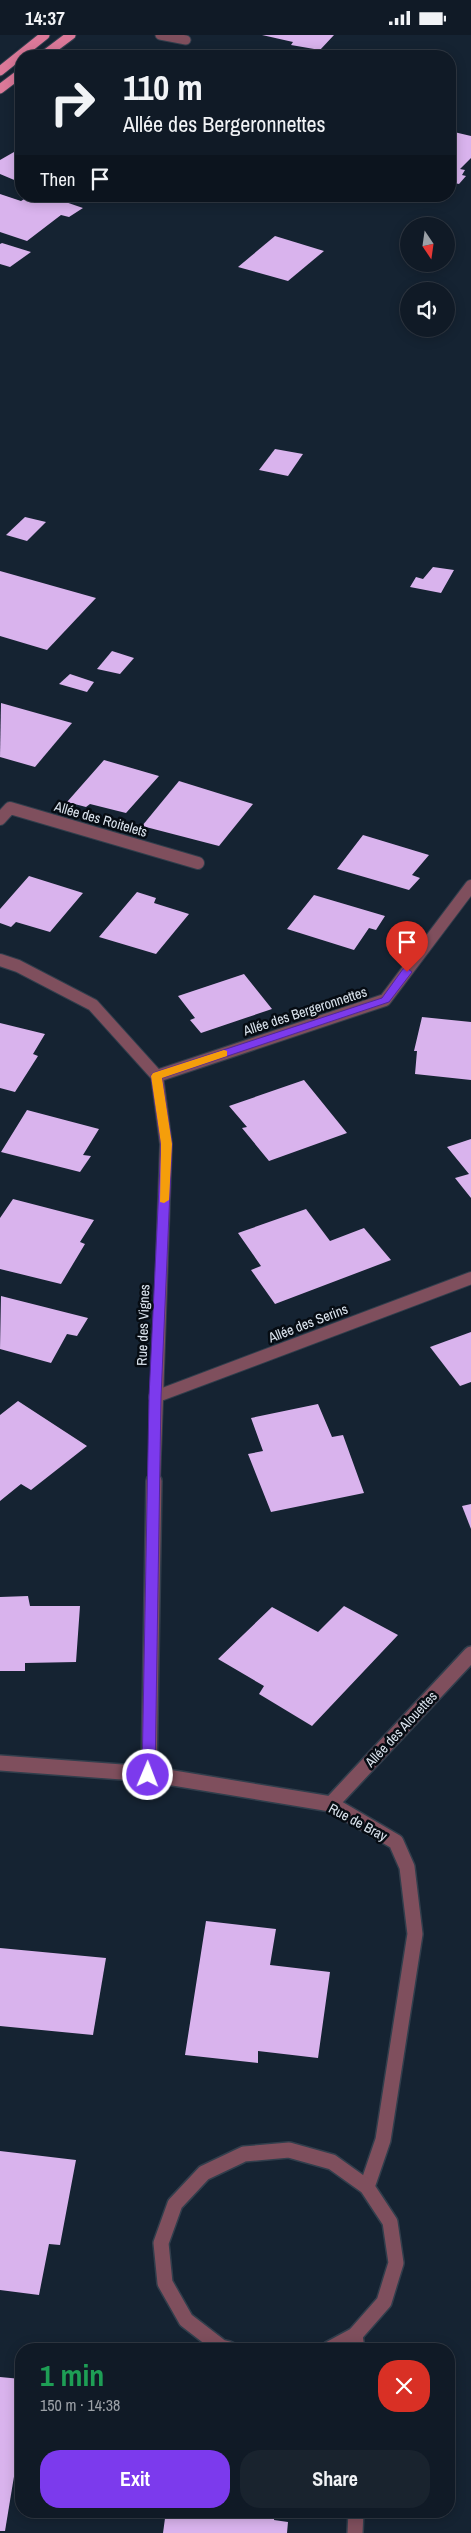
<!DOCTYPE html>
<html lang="en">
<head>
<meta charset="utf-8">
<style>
  :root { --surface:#101a26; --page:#19232e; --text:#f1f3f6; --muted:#9ca1a7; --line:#303843; --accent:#7c3aed }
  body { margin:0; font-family:"Archivo Narrow",sans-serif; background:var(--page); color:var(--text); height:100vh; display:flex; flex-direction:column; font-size:19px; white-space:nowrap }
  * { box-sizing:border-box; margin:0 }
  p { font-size:16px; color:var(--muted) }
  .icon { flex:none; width:28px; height:28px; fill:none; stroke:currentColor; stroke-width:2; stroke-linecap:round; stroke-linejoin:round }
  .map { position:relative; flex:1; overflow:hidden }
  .side { position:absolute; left:15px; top:2308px; width:440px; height:175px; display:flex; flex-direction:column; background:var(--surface); border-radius:20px; box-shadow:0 2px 12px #0003,0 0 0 1px var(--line) }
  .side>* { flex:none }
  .banner { position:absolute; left:15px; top:15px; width:441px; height:152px; border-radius:20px; box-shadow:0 2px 12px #0003,0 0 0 1px var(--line); background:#101a26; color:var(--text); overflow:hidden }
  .needle { width:32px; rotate:167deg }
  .fabs { position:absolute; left:400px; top:182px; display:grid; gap:10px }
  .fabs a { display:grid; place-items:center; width:55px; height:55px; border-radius:50%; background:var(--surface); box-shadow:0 2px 12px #0003,0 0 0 1px var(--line); font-size:25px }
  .pin { position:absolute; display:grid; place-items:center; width:42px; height:42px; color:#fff; margin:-51px -21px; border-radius:50% 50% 50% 0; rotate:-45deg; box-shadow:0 0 5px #0007 }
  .pin .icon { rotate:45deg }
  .me { position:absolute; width:55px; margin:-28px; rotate:1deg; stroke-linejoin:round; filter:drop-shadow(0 0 4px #0008) }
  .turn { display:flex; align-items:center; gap:18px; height:105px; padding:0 25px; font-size:22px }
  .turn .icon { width:65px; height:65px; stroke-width:2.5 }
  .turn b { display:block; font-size:35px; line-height:42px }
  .then { display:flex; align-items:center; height:48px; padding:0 25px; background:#0003; gap:10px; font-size:19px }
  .round { display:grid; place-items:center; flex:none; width:52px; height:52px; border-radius:20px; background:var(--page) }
  .overview { display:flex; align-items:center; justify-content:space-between; height:85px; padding:0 25px }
  h1 { font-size:30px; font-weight:800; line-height:38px; color:#1e9e55 }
  .action { display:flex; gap:10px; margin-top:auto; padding:10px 25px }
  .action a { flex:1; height:58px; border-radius:20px; background:var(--accent); color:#fff; font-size:20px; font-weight:800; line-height:58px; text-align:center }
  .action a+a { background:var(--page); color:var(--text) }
  .status { display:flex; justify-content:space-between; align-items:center; height:35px; padding:0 25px; background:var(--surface); direction:ltr }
  .status svg { height:14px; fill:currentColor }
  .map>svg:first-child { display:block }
  .building { fill:#d9b3ed }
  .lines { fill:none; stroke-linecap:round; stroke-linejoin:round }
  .lane-far2-casing { stroke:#313e4c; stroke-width:11 }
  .lane-far1-casing { stroke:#313e4c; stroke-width:14 }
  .lane-casing { stroke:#313e4c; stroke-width:18 }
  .street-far1-casing { stroke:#313e4c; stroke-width:14 }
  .street-casing { stroke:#313e4c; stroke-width:18 }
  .primary-casing { stroke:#313e4c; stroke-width:11 }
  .lane-far2 { stroke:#7f4f5d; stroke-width:9 }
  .lane-far1 { stroke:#7f4f5d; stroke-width:12 }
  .lane { stroke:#7f4f5d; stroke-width:15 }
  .street-far1 { stroke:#7f4f5d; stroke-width:12 }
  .street { stroke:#7f4f5d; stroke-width:15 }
  .primary { stroke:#db7999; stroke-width:9 }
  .route { fill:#7c3aed; stroke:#51269a }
  .slow { fill:#f59e0b }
  .labels { text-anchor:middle; stroke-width:5; stroke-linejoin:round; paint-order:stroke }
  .street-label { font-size:14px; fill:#dbe4ee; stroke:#060c13 }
</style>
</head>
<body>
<div class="status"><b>14:37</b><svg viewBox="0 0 49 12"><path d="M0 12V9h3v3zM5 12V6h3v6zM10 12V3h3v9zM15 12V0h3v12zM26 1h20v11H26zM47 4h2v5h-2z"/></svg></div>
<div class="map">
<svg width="471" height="2498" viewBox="0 0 471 2498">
  <rect width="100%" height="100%" fill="#152332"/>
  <g class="building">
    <path d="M262,0H334L320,15L291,10L293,7Z"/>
    <path d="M454,97L471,101V123L460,134L465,135L462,140L466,141L459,149L450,147V101Z"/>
    <path d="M14,117L21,120V146L19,147L0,139V125Z"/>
    <path d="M0,159L21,166L29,161H48L83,173L69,182L61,180L27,206L0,197Z"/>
    <path d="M275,201L324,216L288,246L238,232Z"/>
    <path d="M2,208L31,217L10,232L0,229V209Z"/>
    <path d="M275,414L303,419L288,441L259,435Z"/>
    <path d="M25,482L46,487L27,506L6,500Z"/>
    <path d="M433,532L454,535L441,558L410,552L416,542L423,544Z"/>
    <path d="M0,536L96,563L47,615L0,601Z"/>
    <path d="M112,616L134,623L120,639L97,634Z"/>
    <path d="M70,639L94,647L87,657L59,649Z"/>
    <path d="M1,668L72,688L35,732L0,722Z"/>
    <path d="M104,725L159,741L126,778L90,769L86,772L67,767Z"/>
    <path d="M179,746L253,769L219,811L142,791Z"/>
    <path d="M363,800L429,820L412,840L420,843L409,855L337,834Z"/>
    <path d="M29,841L83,858L50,897L16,887L11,892L0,888V874Z"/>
    <path d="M137,857L156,863L154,868L189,879L156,919L99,902Z"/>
    <path d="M314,860L385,881L376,895L369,893L354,915L287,894Z"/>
    <path d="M244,939L272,974L201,998L190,985L195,983L178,961Z"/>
    <path d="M422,982L471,987V1045L415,1039L417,1016H414Z"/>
    <path d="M0,988L45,999L33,1019L38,1021L15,1057L0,1053Z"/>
    <path d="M304,1045L347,1098L269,1126L242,1093L247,1092L229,1071Z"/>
    <path d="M27,1075L99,1094L83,1120L91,1121L80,1137L1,1117Z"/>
    <path d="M471,1104V1163L455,1143L469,1139L447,1112Z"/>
    <path d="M13,1164L94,1185L80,1207L85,1209L61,1249L0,1234V1183Z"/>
    <path d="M306,1174L330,1206L364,1193L391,1225L275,1269L251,1235L261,1231L238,1198Z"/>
    <path d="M1,1261L88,1283L77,1301L67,1299L51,1328L0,1314Z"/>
    <path d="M471,1297V1347L460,1351L430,1312Z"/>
    <path d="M18,1366L87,1411L31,1455L21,1449L0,1466V1380Z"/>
    <path d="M318,1369L332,1402L343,1400L364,1458L271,1477L248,1419L263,1416L251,1383Z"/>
    <path d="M471,1469V1494L462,1471Z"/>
    <path d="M28,1561L30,1571H80L76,1627L25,1628V1636H0V1562Z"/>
    <path d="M344,1571L398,1600L312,1691L259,1659L264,1651L218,1624L272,1572L318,1597Z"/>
    <path d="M206,1886L276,1894L270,1930L330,1937L318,2023L258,2016V2028L185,2020Z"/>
    <path d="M0,1913L106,1923L93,2000L0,1991Z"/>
    <path d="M0,2116L76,2125L60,2210L49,2209L39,2260L0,2255Z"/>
    <path d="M0,2342L21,2344V2399L5,2496H0Z"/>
    <path d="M166,2476H275L274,2485L288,2487L287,2498H163Z"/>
  </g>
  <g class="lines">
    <defs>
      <path id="lane-far2" d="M160,0L186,5"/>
      <g id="lane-far1">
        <path d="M0,784L10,773L198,828"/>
        <path d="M157,1041L385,965L471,851"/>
        <path d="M155,1362L471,1243"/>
      </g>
      <g id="lane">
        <path d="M331,1769L471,1619"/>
        <path d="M355,2300L357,2314"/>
        <path d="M355,2498L356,2476"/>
      </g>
      <path id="street-far1" d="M0,925L18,931L93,970L157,1041L166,1109L154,1448"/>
      <g id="street">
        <path d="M0,1728L149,1739L331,1769L396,1807L407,1832L415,1899L383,2105L367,2152"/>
        <path d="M149,1739L154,1446"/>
        <path d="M229,2314L221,2312L186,2285L165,2248L161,2208L175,2169L204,2138L244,2119L289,2115L332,2127L367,2152L390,2187L396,2228L384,2267L355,2300L329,2314"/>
      </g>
      <g id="primary">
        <path d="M43,21L71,0"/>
        <path d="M0,36L45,0"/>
        <path d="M0,54L21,38"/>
      </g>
    </defs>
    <use href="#lane-far2" class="lane-far2-casing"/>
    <use href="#lane-far1" class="lane-far1-casing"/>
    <use href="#lane" class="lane-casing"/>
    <use href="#street-far1" class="street-far1-casing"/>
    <use href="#street" class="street-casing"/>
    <use href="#primary" class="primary-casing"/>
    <use href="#lane-far2" class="lane-far2"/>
    <use href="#lane-far1" class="lane-far1"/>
    <use href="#lane" class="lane"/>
    <use href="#street-far1" class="street-far1"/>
    <use href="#street" class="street"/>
    <use href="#primary" class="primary"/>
  </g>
  <path class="route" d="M407,933L412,937L389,967L162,1043L172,1109L161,1362L155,1740L148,1745L142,1740L149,1362L161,1109L151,1041L153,1038L382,963L403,934Z"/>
  <path class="slow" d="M224,1015L227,1016V1021L162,1043L172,1109L169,1165L164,1168L160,1167L161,1109L151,1041L153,1038Z"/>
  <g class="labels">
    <g class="street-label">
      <text transform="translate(101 784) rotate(16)" y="5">Allée des Roitelets</text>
      <text transform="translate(305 976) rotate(-18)" y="5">Allée des Bergeronnettes</text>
      <text transform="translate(308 1288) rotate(-21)" y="5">Allée des Serins</text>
      <text transform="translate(143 1290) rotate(-88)" y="5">Rue des Vignes</text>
      <text transform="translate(401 1694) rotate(-47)" y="5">Allée des Alouettes</text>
      <text transform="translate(358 1787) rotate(28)" y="5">Rue de Bray</text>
    </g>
  </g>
</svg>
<div class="fabs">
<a><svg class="needle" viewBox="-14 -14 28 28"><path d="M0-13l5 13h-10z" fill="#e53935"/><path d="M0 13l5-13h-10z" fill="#9ca1a7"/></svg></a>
<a><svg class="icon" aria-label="sound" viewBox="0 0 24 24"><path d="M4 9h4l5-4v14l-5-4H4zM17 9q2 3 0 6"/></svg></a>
</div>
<div class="pin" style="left:407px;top:937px;background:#d93025"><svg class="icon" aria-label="arrive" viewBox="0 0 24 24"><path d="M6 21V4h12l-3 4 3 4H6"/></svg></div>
<svg class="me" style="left:148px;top:1740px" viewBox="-20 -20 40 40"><circle r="17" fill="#7c3aed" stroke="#fff" stroke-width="3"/><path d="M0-11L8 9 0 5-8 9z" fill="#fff"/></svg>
<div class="banner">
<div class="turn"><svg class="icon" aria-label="right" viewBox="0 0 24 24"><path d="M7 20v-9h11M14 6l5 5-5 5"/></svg><div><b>110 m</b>Allée des Bergeronnettes</div></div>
<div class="then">Then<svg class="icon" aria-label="arrive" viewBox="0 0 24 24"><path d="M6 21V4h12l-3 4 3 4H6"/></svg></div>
</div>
<section class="side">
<div class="overview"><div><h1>1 min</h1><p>150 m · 14:38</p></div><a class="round" style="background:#d93025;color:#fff"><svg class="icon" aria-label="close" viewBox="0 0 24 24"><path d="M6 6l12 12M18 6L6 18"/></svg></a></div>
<div class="action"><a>Exit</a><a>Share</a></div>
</section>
</div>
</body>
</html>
